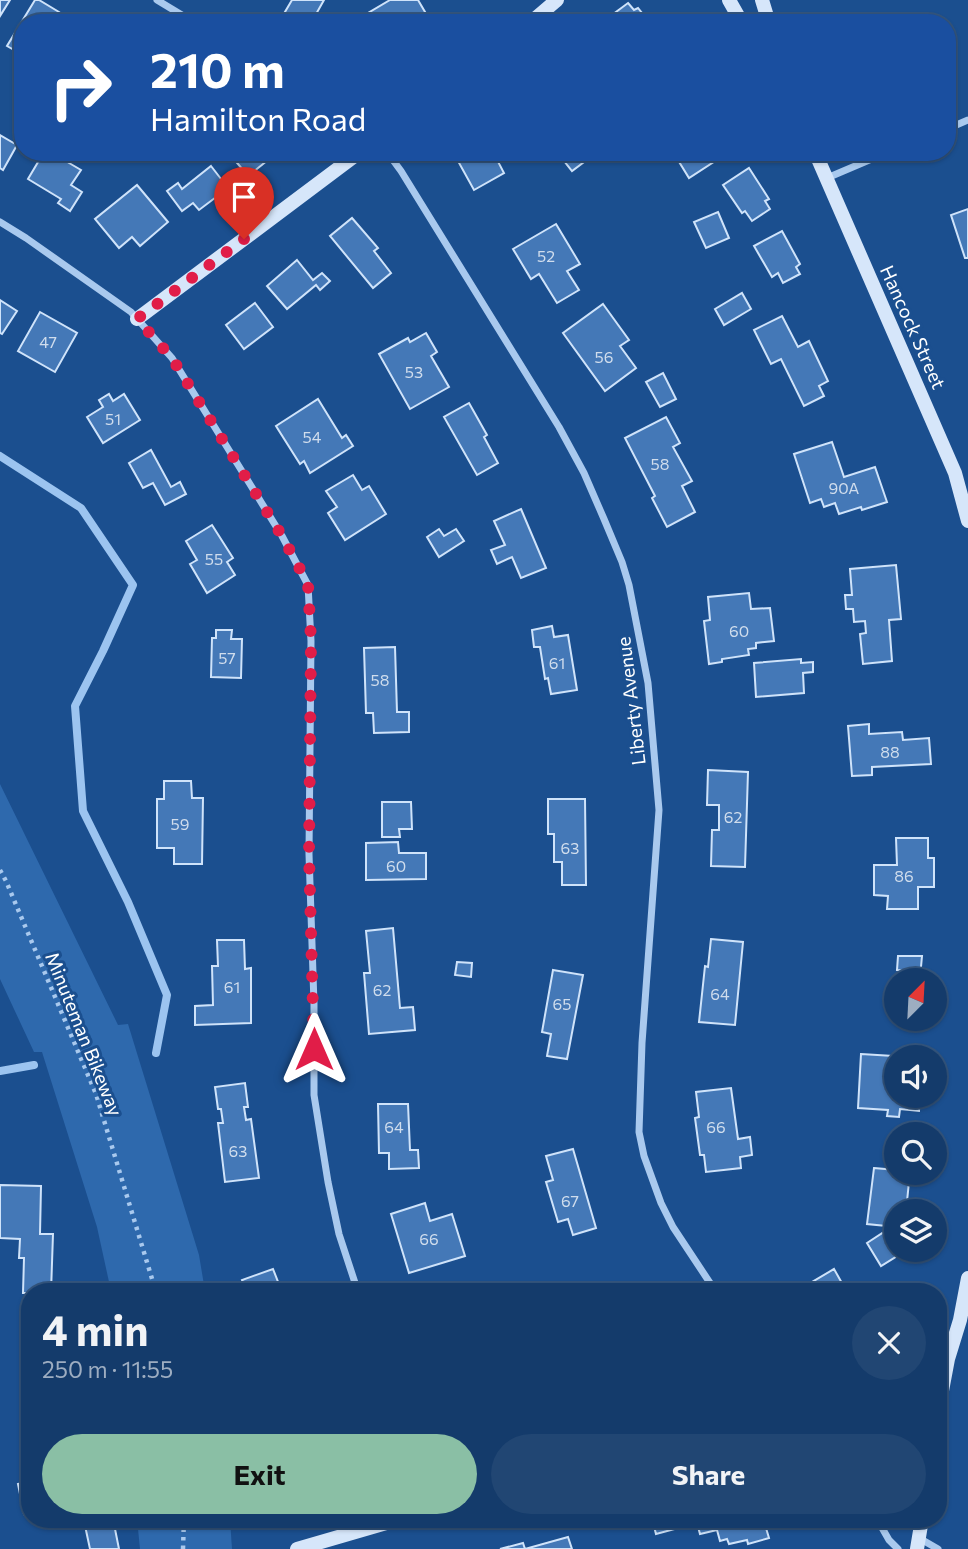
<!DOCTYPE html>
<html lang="en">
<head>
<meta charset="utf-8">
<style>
  :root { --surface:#143b6b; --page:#214673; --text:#f1f3f6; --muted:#9dadc1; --line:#33557e; --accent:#8abfa5 }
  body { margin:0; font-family:Commissioner,sans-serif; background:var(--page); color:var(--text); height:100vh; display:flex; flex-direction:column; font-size:26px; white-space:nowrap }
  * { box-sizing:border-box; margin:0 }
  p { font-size:23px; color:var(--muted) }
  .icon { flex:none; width:38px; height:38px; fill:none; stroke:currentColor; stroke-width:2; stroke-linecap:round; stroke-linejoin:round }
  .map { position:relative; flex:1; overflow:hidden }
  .drawer { position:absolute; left:21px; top:1283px; width:926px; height:245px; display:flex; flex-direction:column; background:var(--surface); border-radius:28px; box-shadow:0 2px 5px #0004,0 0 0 2px var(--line) }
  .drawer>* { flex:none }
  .hud { position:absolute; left:14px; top:14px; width:942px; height:147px; border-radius:28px; box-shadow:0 2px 5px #0004,0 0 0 2px var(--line); background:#1a4fa0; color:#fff; overflow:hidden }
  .needle { width:46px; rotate:24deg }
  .buttons { position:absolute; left:884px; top:968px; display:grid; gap:14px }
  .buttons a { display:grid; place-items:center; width:63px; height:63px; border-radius:50%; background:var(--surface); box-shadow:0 2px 5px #0004,0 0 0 2px var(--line); font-size:35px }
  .pin { position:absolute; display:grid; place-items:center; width:60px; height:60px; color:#fff; margin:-72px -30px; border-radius:50% 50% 50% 0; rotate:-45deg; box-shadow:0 0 7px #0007 }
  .pin .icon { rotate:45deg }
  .me { position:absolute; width:77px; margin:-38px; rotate:0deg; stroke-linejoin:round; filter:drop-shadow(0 0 5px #0008) }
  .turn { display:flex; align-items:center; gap:24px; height:147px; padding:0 21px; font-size:32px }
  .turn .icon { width:91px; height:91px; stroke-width:2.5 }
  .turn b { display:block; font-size:49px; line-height:60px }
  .round { display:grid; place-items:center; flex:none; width:74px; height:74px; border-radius:37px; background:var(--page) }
  .overview { display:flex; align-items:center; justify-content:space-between; height:119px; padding:0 21px }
  h1 { font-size:42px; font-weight:700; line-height:52px }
  .cta { display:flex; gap:14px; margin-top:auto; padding:14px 21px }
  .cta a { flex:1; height:80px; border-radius:42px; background:var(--accent); color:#111; font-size:28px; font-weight:700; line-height:80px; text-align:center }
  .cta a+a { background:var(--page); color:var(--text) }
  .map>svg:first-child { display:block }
  .green { fill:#2e69ad }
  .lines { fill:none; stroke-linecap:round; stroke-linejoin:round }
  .stream { stroke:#9cc4f0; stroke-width:8 }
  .building { fill:#4478b7; stroke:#cfe3fa; stroke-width:2 }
  .path { stroke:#a9c9ee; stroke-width:4.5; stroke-dasharray:3.5 5; stroke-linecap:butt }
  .street { stroke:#a9c9ee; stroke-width:7 }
  .secondary { stroke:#d6e6fa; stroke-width:14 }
  .route { stroke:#e11d48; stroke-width:12; stroke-dasharray:0 21.6 }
  .labels { text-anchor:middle; stroke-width:6; stroke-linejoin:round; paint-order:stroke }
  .number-label { font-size:16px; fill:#d0dded }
  .street-label { font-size:19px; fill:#fff; stroke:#1b4f8f }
</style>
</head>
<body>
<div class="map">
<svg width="968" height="1549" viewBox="0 0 968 1549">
  <rect width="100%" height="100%" fill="#1b4f8f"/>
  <g class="green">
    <path d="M0,784L118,1025L128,1024L199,1255L205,1291H111L97,1227L42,1052H34L0,979Z"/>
    <path d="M137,1519H230L232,1549H140Z"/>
  </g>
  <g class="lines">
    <g class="stream">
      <path d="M0,456L81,508L133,585L103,651L75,706L83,811L128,902L167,995L156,1053"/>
      <path d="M0,1071L34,1065"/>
    </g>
  </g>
  <g class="building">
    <path d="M0,0H10L0,16Z"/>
    <path d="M35,0H39L59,12L55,19L61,23H23V55L7,46Z"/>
    <path d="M292,0H324L311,23H292L282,17Z"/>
    <path d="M390,0H418L428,17L419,23H360L358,19Z"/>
    <path d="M628,3L634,10L638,8L650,23H614L617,21L612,15Z"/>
    <path d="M0,135L17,145L3,170L0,168Z"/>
    <path d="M44,152H69L64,160L81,170L71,185L82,192L70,211L58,203L61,199L28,179Z"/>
    <path d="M228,152H271L273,156L248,176Z"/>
    <path d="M453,152H493L504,173L474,190Z"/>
    <path d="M557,152H596V153L572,171Z"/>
    <path d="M673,152H729L689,178Z"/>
    <path d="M211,166L228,188L199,210L193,203L182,211L167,191L178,183L182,189Z"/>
    <path d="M749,168L769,199L765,201L770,209L752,221L745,211L742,213L723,185Z"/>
    <path d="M137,185L168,222L140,246L132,237L119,248L95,219Z"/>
    <path d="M968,209V258H965L951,215Z"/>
    <path d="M718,212L729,238L706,248L694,222Z"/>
    <path d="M352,218L378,248L374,251L391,273L373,288L330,236Z"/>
    <path d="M556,224L580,264L567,271L579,290L557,303L539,274L531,279L513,249Z"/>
    <path d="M782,231L800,264L796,267L800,274L783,283L778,273L772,277L754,246Z"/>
    <path d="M297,260L313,280L322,273L330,281L320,290L316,285L287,309L267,286Z"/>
    <path d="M742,293L751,309L724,325L715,309Z"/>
    <path d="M0,300L17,311L2,334L0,333Z"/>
    <path d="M255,303L273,327L244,349L226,325Z"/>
    <path d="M603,304L629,340L620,346L636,368L605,391L563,333Z"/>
    <path d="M40,312L77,333L55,372L18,351Z"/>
    <path d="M782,316L798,347L809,341L828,381L819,386L824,396L804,406L781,359L771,364L754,330Z"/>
    <path d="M426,333L437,352L431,356L449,387L410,409L379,354L408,338L410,342Z"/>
    <path d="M663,373L676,399L660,407L646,382Z"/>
    <path d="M109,394L113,401L124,394L140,420L103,443L87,417L103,407L99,400Z"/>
    <path d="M318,399L342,438L346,435L353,446L310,473L304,461L300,464L276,426Z"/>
    <path d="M469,403L487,435L484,437L498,463L477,475L444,417Z"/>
    <path d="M666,417L680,443L673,447L692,481L682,486L695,512L667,527L652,498L655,496L625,438Z"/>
    <path d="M832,442L844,477L875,467L887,502L862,510L861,507L839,514L835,503L824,507L821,499L810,503L794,454Z"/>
    <path d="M151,450L171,487L180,482L186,494L165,505L153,483L143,488L129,463Z"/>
    <path d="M353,475L362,490L369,486L386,514L345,540L328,513L337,507L326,491Z"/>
    <path d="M521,509L546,568L521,578L512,557L497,564L491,550L505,545L494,521Z"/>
    <path d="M212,525L233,558L227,562L235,575L207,593L190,564L197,560L186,541Z"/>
    <path d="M439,529L444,536L456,529L464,541L439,557L427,537Z"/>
    <path d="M896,565L901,619L889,620L892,661L863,664L860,634L866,633L865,621L854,622L853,609H846L845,595H852L850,569Z"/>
    <path d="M749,593L751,609L770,608L774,641L756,643V648L748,649L749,655L722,659V662L709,664L704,621L710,620L708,597Z"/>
    <path d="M552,626L554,637L568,635L577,690L551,694L548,678L545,679L540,647H534L532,630Z"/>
    <path d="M216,630H232L231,639H242L241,678L211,677L212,638H216Z"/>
    <path d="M395,647L397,712H409V732L374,733L373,713H366L364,648Z"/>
    <path d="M801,659V663L813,662V672L803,673L804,693L756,697L754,663Z"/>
    <path d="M869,724V734L902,732L903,740L929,738L931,764L872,767V775L852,776L848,726Z"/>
    <path d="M708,770L748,772L745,867L711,866L712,830H719V805H707Z"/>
    <path d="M164,781H191L192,798H203L202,864H174V848H157V799H164Z"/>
    <path d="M548,799H585L586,885H562V862H554V834H548Z"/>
    <path d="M382,802H411L412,829H399L400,837H382Z"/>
    <path d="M896,838H928V858H934V887H918V909H887L888,896L874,895V865H897Z"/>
    <path d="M398,842L399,853H426V879L366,880V843Z"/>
    <path d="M393,928L400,1008L413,1007L415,1030L369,1034L364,973H370L366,931Z"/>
    <path d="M711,939L743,942L735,1025L699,1022L705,966L708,967Z"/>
    <path d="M217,940H244L245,969L251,968V1023L195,1025V1006L213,1005L212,966H218Z"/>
    <path d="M898,956H922L920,978L933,980H906L907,971L897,970Z"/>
    <path d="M457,962L472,963L471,977L455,975Z"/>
    <path d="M553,970L583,975L567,1059L547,1056L551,1034L542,1032Z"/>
    <path d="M861,1054L910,1057H896V1096H920L919,1111L900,1109L899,1117L887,1116L888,1110L858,1108Z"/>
    <path d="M245,1083L248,1107H244L246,1120L251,1119L259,1178L225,1182L218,1123H223L221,1109H218L215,1087Z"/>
    <path d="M731,1088L738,1139L750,1137L752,1155L740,1157L741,1168L706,1172L704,1155H700L695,1118L699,1117L696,1092Z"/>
    <path d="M378,1104H408L410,1150H418L419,1168L389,1169V1153H379Z"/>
    <path d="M573,1149L596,1228L573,1235L568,1219L558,1222L546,1182L553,1180L546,1156Z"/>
    <path d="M874,1168L896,1170V1172H910L906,1211H896V1227L867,1224Z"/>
    <path d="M0,1185L41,1186L40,1234H53L51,1292H30V1293H23L24,1258H19L20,1239L0,1238Z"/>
    <path d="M425,1203L430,1221L452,1214L465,1256L409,1273L391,1214Z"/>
    <path d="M887,1230L896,1244V1250H899L902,1253L881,1266L867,1243Z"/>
    <path d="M273,1269L282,1292H247L242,1280Z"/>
    <path d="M834,1269L847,1292H804L802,1288Z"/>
    <path d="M30,1481V1513L24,1514L18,1484Z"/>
    <path d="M113,1519L119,1549H90L84,1521L93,1519Z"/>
    <path d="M652,1519H782L783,1524L766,1528L769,1538L748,1544L747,1540L729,1544L727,1539L720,1541L717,1530L700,1534L697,1523L656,1534Z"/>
    <path d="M568,1537L572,1549H500L523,1543L525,1549Z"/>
  </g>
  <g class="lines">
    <g class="path">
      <path d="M0,870L6,881L96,1094L156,1292"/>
      <path d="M183,1549L184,1519"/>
    </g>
    <g class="street">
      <path d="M157,0L195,23"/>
      <path d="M947,129L968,120"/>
      <path d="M387,152L401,171L559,427L584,473L604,519L622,562L629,585L648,683L659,810L642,1043L639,1132L644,1156L661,1203L673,1227L716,1292"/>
      <path d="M827,178L888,152"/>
      <path d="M0,222L26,238L131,312L172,358L282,536L308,585L311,641L309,854L314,1004V1095L328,1182L339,1234L358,1292"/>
      <path d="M877,1519L889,1540L898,1549"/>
      <path d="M919,1538L938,1549"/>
    </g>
    <g class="secondary">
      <path d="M729,0L742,23"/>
      <path d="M762,0L769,23"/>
      <path d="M530,23L557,0"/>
      <path d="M815,152L955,473L968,521"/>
      <path d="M137,319L360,152"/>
      <path d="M938,1412L948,1359L960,1320L968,1278"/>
      <path d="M297,1549L400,1519"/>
      <path d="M917,1549L922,1519"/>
    </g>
  </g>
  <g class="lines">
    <path class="route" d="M244,239L137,319L172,358L282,536L308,584L311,640L309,854L314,1049"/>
  </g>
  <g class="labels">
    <g class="number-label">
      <text x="546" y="262">52</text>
      <text x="48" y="348">47</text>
      <text x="604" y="363">56</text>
      <text x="414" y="378">53</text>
      <text x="113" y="425">51</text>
      <text x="312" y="443">54</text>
      <text x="660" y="470">58</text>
      <text x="844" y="494">90A</text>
      <text x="214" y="565">55</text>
      <text x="739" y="637">60</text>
      <text x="227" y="664">57</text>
      <text x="557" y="669">61</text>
      <text x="380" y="686">58</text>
      <text x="890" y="758">88</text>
      <text x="733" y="823">62</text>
      <text x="180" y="830">59</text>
      <text x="570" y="854">63</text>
      <text x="396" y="872">60</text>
      <text x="904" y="882">86</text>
      <text x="232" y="993">61</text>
      <text x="382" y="996">62</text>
      <text x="720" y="1000">64</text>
      <text x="562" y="1010">65</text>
      <text x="394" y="1133">64</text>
      <text x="716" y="1133">66</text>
      <text x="238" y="1157">63</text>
      <text x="570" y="1207">67</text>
      <text x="429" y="1245">66</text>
    </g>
    <g class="street-label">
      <text transform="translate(913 327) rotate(66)" y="7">Hancock Street</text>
      <text transform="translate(631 701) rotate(-97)" y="7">Liberty Avenue</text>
      <text transform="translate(84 1034) rotate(68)" y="7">Minuteman Bikeway</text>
    </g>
  </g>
</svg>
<div class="buttons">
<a><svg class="needle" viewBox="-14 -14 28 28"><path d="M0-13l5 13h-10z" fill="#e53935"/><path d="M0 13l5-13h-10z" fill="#9dadc1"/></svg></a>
<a><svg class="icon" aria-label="sound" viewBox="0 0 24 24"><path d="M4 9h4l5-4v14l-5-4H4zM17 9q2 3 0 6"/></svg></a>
<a><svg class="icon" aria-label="search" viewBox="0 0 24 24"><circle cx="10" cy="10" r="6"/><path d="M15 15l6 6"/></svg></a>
<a><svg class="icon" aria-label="layers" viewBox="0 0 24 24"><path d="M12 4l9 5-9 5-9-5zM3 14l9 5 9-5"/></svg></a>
</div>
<div class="pin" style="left:244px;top:239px;background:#d93025"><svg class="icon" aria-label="arrive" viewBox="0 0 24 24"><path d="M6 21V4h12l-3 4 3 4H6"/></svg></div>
<svg class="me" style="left:314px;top:1049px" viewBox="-20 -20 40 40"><path d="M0-17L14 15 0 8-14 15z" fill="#e11d48" stroke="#fff" stroke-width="4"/></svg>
<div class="hud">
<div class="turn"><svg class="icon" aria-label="right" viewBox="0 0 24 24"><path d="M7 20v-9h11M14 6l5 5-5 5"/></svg><div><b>210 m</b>Hamilton Road</div></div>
</div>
<section class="drawer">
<div class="overview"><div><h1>4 min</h1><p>250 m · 11:55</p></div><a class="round"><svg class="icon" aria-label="close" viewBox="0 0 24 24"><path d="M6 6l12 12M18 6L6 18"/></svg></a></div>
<div class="cta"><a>Exit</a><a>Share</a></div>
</section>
</div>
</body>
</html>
